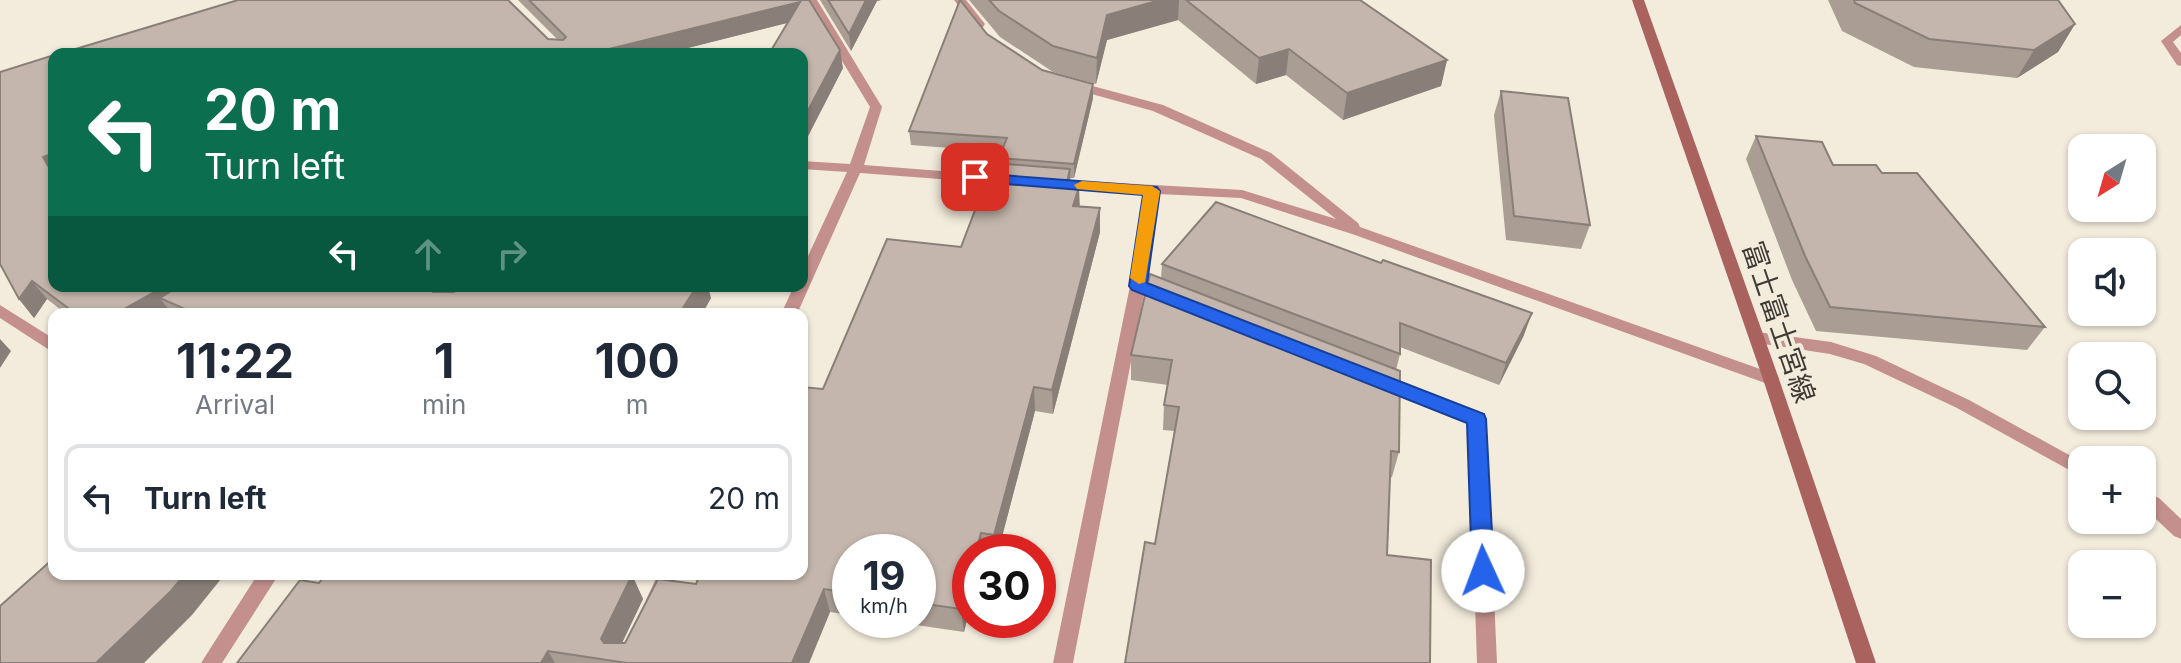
<!DOCTYPE html>
<html lang="en">
<head>
<meta charset="utf-8">
<style>
  :root { --surface:#fff; --page:#f2f2f3; --text:#1f2937; --muted:#747a83; --line:#e0e1e3 }
  body { margin:0; font-family:Inter,"Noto Sans JP",sans-serif; background:var(--page); color:var(--text); height:100vh; display:flex; flex-direction:column; font-size:30px; white-space:nowrap }
  * { box-sizing:border-box; margin:0 }
  p { font-size:26px; color:var(--muted) }
  .icon { flex:none; width:44px; height:44px; fill:none; stroke:currentColor; stroke-width:2; stroke-linecap:round; stroke-linejoin:round }
  .map { position:relative; flex:1; overflow:hidden }
  .side { position:absolute; left:48px; top:308px; width:760px; height:272px; display:flex; flex-direction:column; background:var(--surface); border-radius:16px; box-shadow:0 2px 6px #0004 }
  .side>* { flex:none }
  .top-card { position:absolute; left:48px; top:48px; width:760px; height:244px; border-radius:16px; box-shadow:0 2px 6px #0004; background:#0b6e4f; color:#fff; overflow:hidden }
  .needle { width:52px; rotate:217deg }
  .fabs { position:absolute; left:2068px; top:134px; display:grid; gap:16px }
  .fabs a { display:grid; place-items:center; width:88px; height:88px; border-radius:16px; background:var(--surface); box-shadow:0 2px 6px #0004; font-size:40px }
  .speed { position:absolute; left:832px; top:534px; display:flex; gap:16px; font-size:40px; font-weight:700; text-align:center }
  .speed>* { display:grid; place-content:center; width:104px; height:104px; border-radius:50%; background:var(--surface); box-shadow:0 2px 6px #0004; line-height:1 }
  .speed small { font-size:20px; font-weight:400 }
  .speed .limit { border:12px solid #d22; background:#fff; color:#111 }
  .pin { position:absolute; display:grid; place-items:center; width:68px; height:68px; color:#fff; margin:-34px; border-radius:16px; box-shadow:0 4px 12px #0006 }
  .me { position:absolute; width:88px; margin:-44px; rotate:358deg; stroke-linejoin:round; filter:drop-shadow(0 0 6px #0008) }
  .turn { display:flex; align-items:center; gap:28px; height:168px; padding:0 24px; font-size:36px }
  .turn .icon { width:104px; height:104px; stroke-width:2.5 }
  .turn b { display:block; font-size:56px; line-height:68px }
  .lanes { display:flex; align-items:center; height:76px; padding:0 24px; background:#0003; justify-content:center; gap:40px; direction:ltr }
  .lanes .off { opacity:.35 }
  .eta { display:flex; justify-content:space-evenly; align-items:center; height:136px; text-align:center }
  .eta b { font-size:48px; font-weight:700; line-height:56px }
  ul { padding:0; list-style:none }
  li { display:flex; align-items:center; gap:24px; height:108px; margin:0 16px 12px; padding:0 8px; border:4px solid var(--line); border-radius:16px }
  li div { flex:1 }
  li b { display:block; font-size:30px }
  li em { font-style:normal }
  .map>svg:first-child { display:block }
  .lines { fill:none; stroke-linecap:round; stroke-linejoin:round }
  .minor { fill:#c3908d; fill-rule:evenodd }
  .secondary { fill:#aa625f; fill-rule:evenodd }
  .wall { fill:#a99d94 }
  .shaded-wall { fill:#897f78 }
  .building { fill:#c4b6ac; stroke:#897f78; stroke-width:2 }
  .route { fill:#2563eb; stroke:#184099; stroke-width:2 }
  .slow { fill:#f59e0b }
  .labels { text-anchor:middle; stroke-width:8; stroke-linejoin:round; paint-order:stroke }
  .street-label { font-size:28px; fill:#3e3b35; stroke:#f3ecdd }
</style>
</head>
<body>
<div class="map">
<svg width="2181" height="663" viewBox="0 0 2181 663">
  <rect width="100%" height="100%" fill="#f3ecdd"/>
  <g class="lines">
    <g class="minor">
      <path d="M805,0H817L882,107L864,165L1006,176L1013,180L1006,184L860,173L797,314H781L794,286H802V269L847,172L802,169V161L850,164L870,107Z"/>
      <path d="M954,0H966L985,24L983,27H975Z"/>
      <path d="M2181,25V35L2173,42L2181,53V66L2177,65L2161,41Z"/>
      <path d="M1074,81L1163,105L1271,153L1358,223L1360,227L1777,375L1779,379L1777,383H1765L1355,235L1241,198L1159,194L1146,283L1171,293L1174,297L1166,302L1144,294L1073,663H1053L1130,286L1145,193L1049,187L1042,183L1049,179L1242,190L1336,219L1261,159L1153,111L1070,88V82Z"/>
      <path d="M0,305L54,339V353L0,318Z"/>
      <path d="M1757,332L1831,342L1876,356L1969,400L2082,462V477L1957,408L1864,364L1830,354L1751,342L1749,338L1751,334Z"/>
      <path d="M1382,375L1483,414L1486,419L1497,663H1477L1469,423L1376,385L1374,381L1376,377Z"/>
      <path d="M2142,491L2159,498L2181,519V539L2174,536L2142,506Z"/>
      <path d="M258,574H279L222,663H201Z"/>
      <path d="M658,574H678L663,606L656,608L649,606L646,600Z"/>
    </g>
    <path class="secondary" d="M1632,0H1644L1779,379L1876,663H1856L1763,379Z"/>
  </g>
  <g class="wall">
    <path d="M518,0H809L843,68L806,140H802V54L787,23L664,54H59L557,39Z"/>
    <path d="M820,0H881L877,1L851,51Z"/>
    <path d="M969,0H1360L1447,60L1441,86L1343,120L1286,75L1256,84L1178,20L1107,40L1096,84L1053,72L1000,37Z"/>
    <path d="M1828,0H2058L2075,24L2058,52L2017,78L1914,67L1842,31Z"/>
    <path d="M987,34L1042,70L1093,98L1074,178H1070L1071,186L1079,206L1100,208V232L1053,414L1035,411L998,552H970V608L964,632L882,620H918V552H850V615L830,612L809,663H237L319,583L632,575L643,599L622,643H625L696,584L823,389L961,247L1000,163L999,158L1001,152L911,145L909,131Z"/>
    <path d="M54,55V286H173L175,288L711,298L702,314H172L169,310L162,314H66L47,299L34,318L19,299Z"/>
    <path d="M1501,91L1590,225L1581,249L1506,240L1494,115Z"/>
    <path d="M1756,136L1833,165L1882,173L2045,327L2027,350L1816,331L1792,280L1746,159Z"/>
    <path d="M1162,264L1524,335L1499,385L1400,347V354L1396,370L1399,452L1392,477L1155,544L1174,431L1163,430L1164,405L1168,385L1131,380V355L1161,278Z"/>
  </g>
  <g class="shaded-wall">
    <path d="M866,0H881L877,1L851,51L849,34Z"/>
    <path d="M1160,0H1179L1178,20L1107,40L1096,84L1097,58L1107,15Z"/>
    <path d="M800,2L803,19L664,54H589Z"/>
    <path d="M2075,24L2058,52L2017,78L2034,50Z"/>
    <path d="M1289,49L1286,75L1256,84L1259,58Z"/>
    <path d="M840,50L843,68L806,140L802,122Z"/>
    <path d="M1447,60L1441,86L1343,120L1347,93Z"/>
    <path d="M1093,84V98L1074,178V164Z"/>
    <path d="M54,153V176L43,157Z"/>
    <path d="M1070,169L1071,192L1066,186Z"/>
    <path d="M1079,187L1080,211L1073,206Z"/>
    <path d="M1100,208V232L1053,414L1052,390Z"/>
    <path d="M32,281L47,299L34,318L19,299Z"/>
    <path d="M165,286H173L184,301L160,298L169,310L162,314H115Z"/>
    <path d="M434,286H464L445,312L433,292L432,288Z"/>
    <path d="M697,286H708L711,298L702,314H679Z"/>
    <path d="M1532,313L1524,335L1499,385L1506,363Z"/>
    <path d="M0,339L11,351L0,368Z"/>
    <path d="M1034,387L1035,411L998,552H996L994,535Z"/>
    <path d="M981,533L983,552H976Z"/>
    <path d="M970,573V608L964,632L961,609Z"/>
    <path d="M185,574H225L192,615L144,663H96Z"/>
    <path d="M632,575L643,599L613,662L601,639Z"/>
    <path d="M824,589L830,612L809,663H792Z"/>
    <path d="M548,651L555,663H541Z"/>
  </g>
  <g class="building">
    <path d="M238,0H508L548,39L563,40L566,37L529,0H809L840,50L802,122V54H769L800,2L589,54H59Z"/>
    <path d="M828,0H866L849,34Z"/>
    <path d="M960,0L987,34L1042,70L1093,84L1074,164L999,158L1007,138L909,131Z"/>
    <path d="M989,0H1160L1107,15L1097,58L1053,46L999,11Z"/>
    <path d="M1186,0H1360L1447,60L1347,93L1289,49L1259,58Z"/>
    <path d="M1854,0H2058L2075,24L2034,50L1929,39L1855,3Z"/>
    <path d="M54,55V153L43,157L54,176V286H165L115,314H76L32,281L19,299L0,264V72Z"/>
    <path d="M1501,91L1568,98L1590,225L1514,216Z"/>
    <path d="M1756,136L1822,142L1833,165H1876L1882,173H1917L2045,327L1830,307L1805,256Z"/>
    <path d="M993,163L1070,169L1066,186L1079,187L1073,206L1100,208L1052,390L1034,387L994,535L981,533L976,552H970V573L961,609L918,603V552H850V593L824,589L792,663H627L548,651L541,663H237L300,580L319,583L326,574H624L632,575L601,639L604,643H625L658,579L696,584L700,574H802V387L823,389L887,239L961,247Z"/>
    <path d="M1216,202L1381,263L1383,260L1532,313L1506,363L1400,323V354L1162,264Z"/>
    <path d="M1150,274L1400,371L1399,452L1391,451L1387,555L1431,560L1430,663H1125L1145,542L1155,544L1179,407L1164,405L1172,360L1131,355Z"/>
    <path d="M179,286H434L432,288L433,292H454L458,286H697L679,314H196L160,298Z"/>
    <path d="M54,558V574H185L171,591L96,663H0V606Z"/>
  </g>
  <path class="route" d="M975,173L1157,187L1160,191L1147,283L1484,414L1486,419L1494,571L1491,578L1483,581L1475,578L1472,571L1467,423L1132,290L1129,286L1143,195L969,181V174Z"/>
  <path class="slow" d="M1082,181L1152,186L1160,191L1145,282L1139,284L1130,278L1143,195L1077,189L1074,185Z"/>
  <g class="labels">
    <g class="street-label">
      <text transform="translate(1779 322) rotate(71)" y="10">富士富士宮線</text>
    </g>
  </g>
</svg>
<div class="fabs">
<a><svg class="needle" viewBox="-14 -14 28 28"><path d="M0-13l5 13h-10z" fill="#e53935"/><path d="M0 13l5-13h-10z" fill="#747a83"/></svg></a>
<a><svg class="icon" aria-label="sound" viewBox="0 0 24 24"><path d="M4 9h4l5-4v14l-5-4H4zM17 9q2 3 0 6"/></svg></a>
<a><svg class="icon" aria-label="search" viewBox="0 0 24 24"><circle cx="10" cy="10" r="6"/><path d="M15 15l6 6"/></svg></a>
<a>+</a>
<a>−</a>
</div>
<div class="speed"><div>19<small>km/h</small></div><div class="limit">30</div></div>
<div class="pin" style="left:975px;top:177px;background:#d93025"><svg class="icon" aria-label="arrive" viewBox="0 0 24 24"><path d="M6 21V4h12l-3 4 3 4H6"/></svg></div>
<svg class="me" style="left:1483px;top:571px" viewBox="-20 -20 40 40"><circle r="19" fill="#fff"/><path d="M0-13L10 11 0 6-10 11z" fill="#2563eb"/></svg>
<div class="top-card">
<div class="turn"><svg class="icon" aria-label="left" viewBox="0 0 24 24"><path d="M17 20v-9H6M10 6l-5 5 5 5"/></svg><div><b>20 m</b>Turn left</div></div>
<div class="lanes"><svg class="icon" aria-label="left" viewBox="0 0 24 24"><path d="M17 20v-9H6M10 6l-5 5 5 5"/></svg><svg class="icon off" aria-label="ahead" viewBox="0 0 24 24"><path d="M12 20V5M6 11l6-6 6 6"/></svg><svg class="icon off" aria-label="right" viewBox="0 0 24 24"><path d="M7 20v-9h11M14 6l5 5-5 5"/></svg></div>
</div>
<section class="side">
<div class="eta">
<div><b>11:22</b><p>Arrival</p></div>
<div><b>1</b><p>min</p></div>
<div><b>100</b><p>m</p></div>
</div>
<ul>
<li><svg class="icon" aria-label="left" viewBox="0 0 24 24"><path d="M17 20v-9H6M10 6l-5 5 5 5"/></svg><div><b>Turn left</b></div><em>20 m</em></li>
</ul>
</section>
</div>
</body>
</html>
